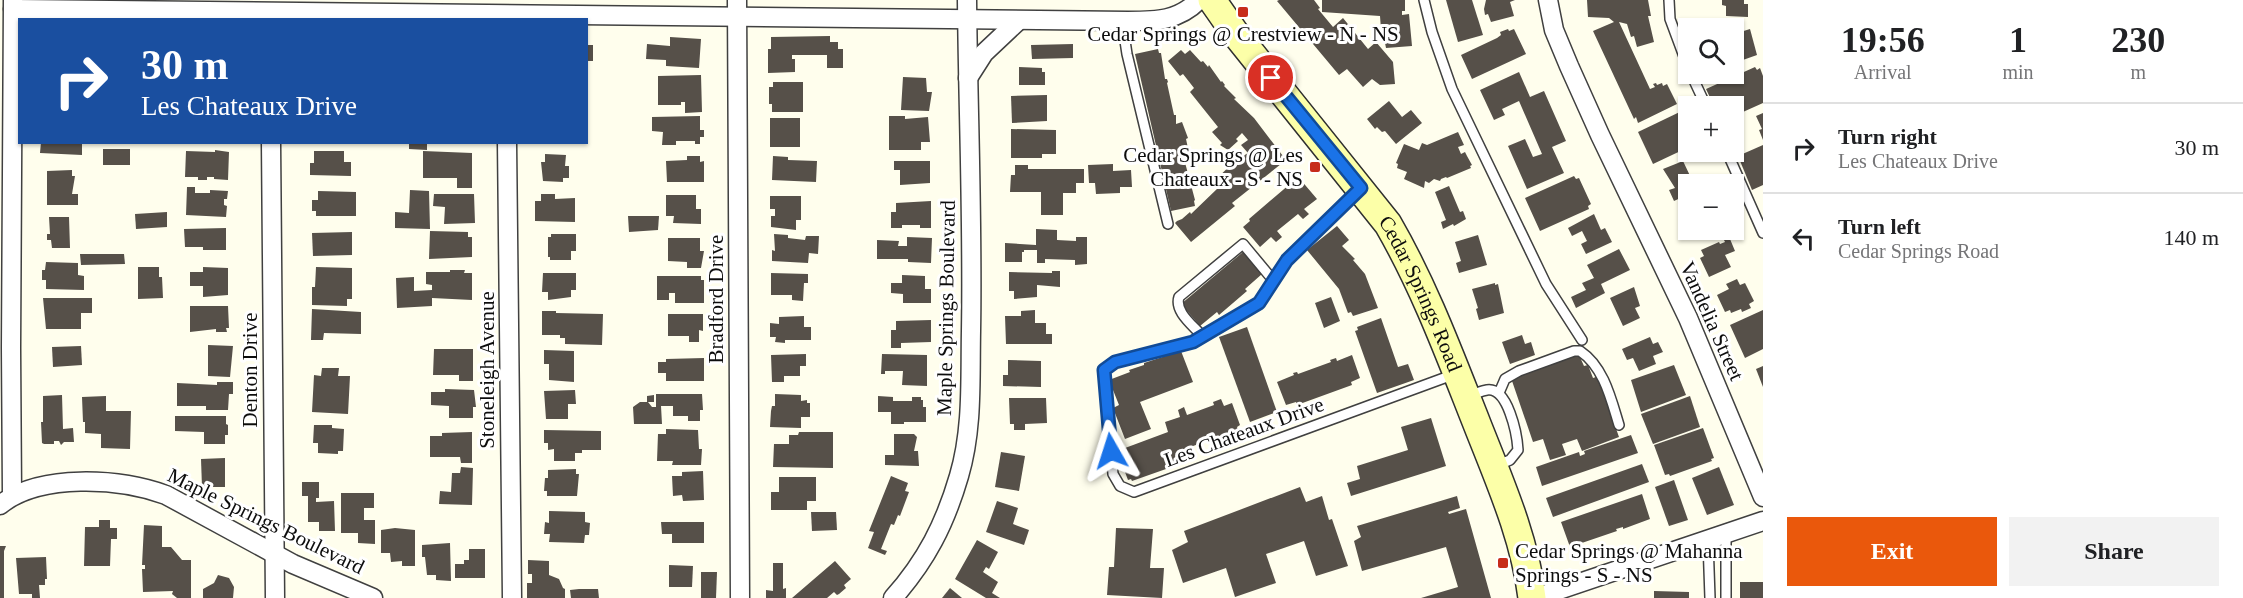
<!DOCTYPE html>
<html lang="en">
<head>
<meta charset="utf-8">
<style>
  :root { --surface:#fff; --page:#f2f2f2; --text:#202124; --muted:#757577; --line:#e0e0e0; --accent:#ea580c }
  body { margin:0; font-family:"Times New Roman",serif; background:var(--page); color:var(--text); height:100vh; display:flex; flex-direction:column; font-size:22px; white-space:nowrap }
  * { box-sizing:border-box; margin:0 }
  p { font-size:20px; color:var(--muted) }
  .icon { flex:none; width:33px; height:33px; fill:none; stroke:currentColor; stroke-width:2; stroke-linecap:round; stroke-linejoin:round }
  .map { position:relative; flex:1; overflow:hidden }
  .drawer { display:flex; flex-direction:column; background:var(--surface); width:480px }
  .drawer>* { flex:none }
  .hud { position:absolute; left:18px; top:18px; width:570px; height:126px; border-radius:0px; box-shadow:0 2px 4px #0004; background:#1a4fa0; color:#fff; overflow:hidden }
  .fabs { position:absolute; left:1678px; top:18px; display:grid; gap:12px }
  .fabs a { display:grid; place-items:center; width:66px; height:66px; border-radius:0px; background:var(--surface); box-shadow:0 2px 4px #0004; font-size:30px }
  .pin { position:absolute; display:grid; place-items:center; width:51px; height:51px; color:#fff; margin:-26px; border:3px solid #fff; border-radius:50%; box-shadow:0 2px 6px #0007 }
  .me { position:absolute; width:66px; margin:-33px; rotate:354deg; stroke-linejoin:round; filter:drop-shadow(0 0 4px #0008) }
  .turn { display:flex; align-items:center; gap:21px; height:126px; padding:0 24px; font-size:27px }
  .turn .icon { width:78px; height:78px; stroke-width:2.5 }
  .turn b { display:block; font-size:42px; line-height:51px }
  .eta { display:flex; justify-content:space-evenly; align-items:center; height:102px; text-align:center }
  .eta b { font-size:36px; font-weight:600; line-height:42px }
  .cta { display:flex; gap:12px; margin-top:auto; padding:12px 24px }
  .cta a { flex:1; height:69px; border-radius:0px; background:var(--accent); color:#fff; font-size:24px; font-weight:600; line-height:69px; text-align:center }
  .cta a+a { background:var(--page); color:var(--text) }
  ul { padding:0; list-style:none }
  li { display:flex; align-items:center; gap:18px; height:90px; padding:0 24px; border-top:2px solid var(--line) }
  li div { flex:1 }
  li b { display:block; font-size:22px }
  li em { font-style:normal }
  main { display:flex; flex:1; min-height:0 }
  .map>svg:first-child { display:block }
  .building { fill:#565049 }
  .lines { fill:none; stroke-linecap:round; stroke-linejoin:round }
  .lane-casing { stroke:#404040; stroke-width:12 }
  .street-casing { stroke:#404040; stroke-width:21 }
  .secondary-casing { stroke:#2f2f2f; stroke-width:30 }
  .lane { stroke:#fff; stroke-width:9 }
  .street { stroke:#fff; stroke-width:18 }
  .secondary { stroke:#fcffa8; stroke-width:27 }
  .route-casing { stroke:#114b97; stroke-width:15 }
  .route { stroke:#1a73e8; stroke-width:10 }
  .poi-dot { fill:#c72c1b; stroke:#fff; stroke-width:2 }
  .labels { text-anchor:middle; stroke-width:6; stroke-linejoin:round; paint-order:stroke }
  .poi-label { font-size:21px; fill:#0d0d0d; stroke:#fff }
  .street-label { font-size:21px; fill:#0d0d0d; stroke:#fff }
</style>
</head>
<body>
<main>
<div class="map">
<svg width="1763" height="598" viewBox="0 0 1763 598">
  <rect width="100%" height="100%" fill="#fffeed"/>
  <g class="building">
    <path d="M1279,0H1314L1320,8L1318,9L1333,27L1343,18L1368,49L1376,42L1393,62L1395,84L1380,85L1372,79L1363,87L1347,69L1339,75L1277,1Z"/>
    <path d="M1322,0H1405V11H1402V15L1409,14L1412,46L1386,48L1385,43H1382L1380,16L1322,12Z"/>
    <path d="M1446,0H1472L1483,35L1458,42Z"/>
    <path d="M1486,0H1515L1510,2L1514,16L1491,22L1488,14L1485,15L1484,9Z"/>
    <path d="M1587,0H1648L1651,16H1648L1654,42L1637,47L1634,36L1631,37L1627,24L1619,22L1650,89L1655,87L1653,84L1656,83L1657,85L1662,83L1663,86L1667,84L1677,104L1638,123L1636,117L1634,119L1593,31L1614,22L1609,18L1588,17Z"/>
    <path d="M1722,0H1744V4H1748V17L1726,16V6L1722,5Z"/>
    <path d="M1508,29L1509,31L1514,29L1526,54L1472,79L1461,55L1497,38L1501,35L1500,32Z"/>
    <path d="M1750,29L1757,55L1740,61L1734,46V34Z"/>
    <path d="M830,36V42H838V49H843V68H827V55H792V59H795V72L768,73V49H771V37Z"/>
    <path d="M670,37L701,39L699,68L666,66V60L646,59L647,44L670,46Z"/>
    <path d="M1073,44V58L1032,59L1031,45Z"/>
    <rect x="586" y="45" width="7" height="16"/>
    <path d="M1158,49L1159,53H1161L1165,79H1167L1168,82L1167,83L1174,115H1176V124L1182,122L1188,138L1186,139L1189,153L1183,155L1195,200L1194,201L1195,206L1171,211L1135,54Z"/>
    <path d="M1181,50L1185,54L1190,50L1201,62L1203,61L1208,67L1209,65L1221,82L1222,81L1225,85L1224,86L1236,98L1234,99L1254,118L1286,160L1232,203L1235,206L1191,242L1175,223L1177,221L1182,219L1190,212L1191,214L1218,188L1213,182L1235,161L1248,153L1241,145L1248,140L1242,133L1236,139L1238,141L1228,150L1220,145L1222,143L1212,132L1218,127L1190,92L1194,88L1183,74L1180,76L1168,61Z"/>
    <path d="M1019,67L1042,68V72H1045V85H1019Z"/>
    <path d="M1755,67L1757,70L1760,68L1763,76V103L1734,116V106H1714L1706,89Z"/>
    <path d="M1519,72L1530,97L1544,91L1566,141L1552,147L1564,173L1527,189L1508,146L1525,139L1533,157L1542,154L1519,101L1502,109L1505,115L1494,120L1480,90Z"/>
    <path d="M701,75L702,112L685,113V102H681V105H658V76Z"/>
    <path d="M903,77L926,78L927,92H932L929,111L901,110Z"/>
    <path d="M773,82H803V112H772V104H769V87H773Z"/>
    <path d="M1047,95V121L1012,123L1011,96Z"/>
    <path d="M1389,101L1402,117L1411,110L1422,123L1396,144L1385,131L1382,132L1377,127L1375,129L1367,119Z"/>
    <path d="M1686,109L1689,115V147L1653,164L1638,132Z"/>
    <path d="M1763,113V140L1759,130L1762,129L1756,116Z"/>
    <path d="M700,116V130H704V137H700V144H695V141H676V145H662L663,132L652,131V117Z"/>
    <path d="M889,116H905V119L928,117L930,142H921V150H889Z"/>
    <rect x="770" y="118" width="30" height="29"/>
    <path d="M1011,129L1056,130V154H1042V158H1011Z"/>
    <path d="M1458,132L1464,145L1458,147L1461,154L1465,152L1467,156L1472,165L1470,166L1471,168L1447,178L1446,177L1441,179L1440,181L1434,179L1429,183L1425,181L1424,188L1404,179L1407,172L1397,168L1398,164L1396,163L1404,144L1419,150L1422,143L1427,145Z"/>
    <path d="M41,142H82V155L40,153Z"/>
    <path d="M409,142H427V150L409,149Z"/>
    <path d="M1763,145V185L1752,190L1738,156Z"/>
    <rect x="103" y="149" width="27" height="16"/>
    <path d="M215,150L229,152L228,180L214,179V177H207V180H198V177H185L186,151L215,152Z"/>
    <path d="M314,151H344V162H351V176L310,175V163H314Z"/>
    <path d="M423,151L472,153V188H457V178H423Z"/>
    <path d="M545,154L566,155L565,166H569V178H563V182L543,181L541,162H545Z"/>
    <path d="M687,156H700V162L704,161V182H667L666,161L687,160Z"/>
    <path d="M773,156L788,157V160L817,161L816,182L772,180Z"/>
    <path d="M894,161H930V183L900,185V170H894Z"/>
    <path d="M1683,161L1692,180L1695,179L1698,184H1689V194L1674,201L1669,190L1675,188L1663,169Z"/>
    <path d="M1113,164V171L1131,170L1132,187H1120V193L1096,194L1095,183H1089L1088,165Z"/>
    <path d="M1015,165H1028V169H1084V183H1076V193H1063V215H1041V192H1010L1011,175H1015Z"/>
    <path d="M72,170V176H75L72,194H78V205H47V171Z"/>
    <path d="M1574,176L1576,179L1579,178L1591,204L1588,206L1589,209L1540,231L1525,198Z"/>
    <path d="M1300,179L1317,199L1304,209L1309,214L1303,219L1298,214L1277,231L1282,237L1276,242L1271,237L1260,247L1243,227L1250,221L1249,219L1290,184L1292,186Z"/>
    <path d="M1449,186L1460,212L1463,211L1466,219L1454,226L1453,224L1443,229L1441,222L1446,220L1435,192Z"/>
    <path d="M187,187H195V193H210V190L228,191L227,199H224V205L227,206L226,217L186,215Z"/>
    <path d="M410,190L429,191L430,229L395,228V212L409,213Z"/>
    <path d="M318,191L356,192V216H316V211H312V200H318Z"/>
    <path d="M434,194H474L475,223L444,224L445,207L433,206Z"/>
    <path d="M541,194H555V199L575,198V222L535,221V201H541Z"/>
    <path d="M666,195H696V209H701V224L673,223L674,216H666Z"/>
    <path d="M770,196H801V220H796V230L771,227V216H775V209H770Z"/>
    <path d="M931,201V228H920V225H902V228H891V212H896V203Z"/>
    <path d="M167,212V227L136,229L135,214Z"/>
    <path d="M1594,214L1601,230L1605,228L1612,242L1586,254L1581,244L1587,241L1582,231L1572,236L1568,228Z"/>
    <path d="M628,216H659L658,230L629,232Z"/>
    <path d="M49,217H69L70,248H52L51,240H47V234H50Z"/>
    <path d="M1337,226L1349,240L1342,246L1355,259L1353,260L1365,274L1378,308L1353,316L1351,312L1348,313L1339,289L1307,250Z"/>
    <path d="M226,228V250H203V247H185L184,229Z"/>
    <path d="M1036,229L1057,230V240L1076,241V237H1087V264L1075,265V260L1045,259V263H1037V250H1024V252H1022V262H1005V243L1036,245Z"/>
    <path d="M1687,230H1714L1693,240Z"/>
    <path d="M1730,230H1735L1738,235L1730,239L1735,251L1725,255L1731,267L1709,277L1700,258L1704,256L1701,250L1719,242L1720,244L1725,242L1721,234Z"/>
    <path d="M430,231L468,232V237H472V257L429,259Z"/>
    <path d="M352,232V255L313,256L312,233Z"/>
    <path d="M551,234H576V251H571V260H550V257H548V237H551Z"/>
    <path d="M774,234L788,235V238L805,240L806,236H819L818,254L809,253L808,263L772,261V250L775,251Z"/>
    <path d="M1478,235L1487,265L1459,273L1456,263L1461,261L1455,242Z"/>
    <path d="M907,237L932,238L931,263L908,262V259H877V240L899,241L898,246H907Z"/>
    <path d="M668,238H700V251H704L701,268H687V262L668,261Z"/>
    <path d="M1619,249L1630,270L1601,284L1605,293L1576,308L1571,297L1586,290L1582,283L1594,278L1587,265Z"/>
    <path d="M1243,252L1262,274L1245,289L1247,291L1219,315L1217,312L1200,326L1181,304Z"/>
    <path d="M80,254H124L125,264L81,265Z"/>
    <path d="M46,262L78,263V275L84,276V290L46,289V280H42V270H45Z"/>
    <path d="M138,267H159V277H162L163,298L138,299Z"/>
    <path d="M203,267L228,268V295L203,297V286H190V272H203Z"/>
    <path d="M316,267L352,268V299H347V306L312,305V287H315Z"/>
    <path d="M450,270H465L464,273H472V300L432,298V306L397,308L396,278L414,277V291L432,290V285L426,284V272H450Z"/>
    <path d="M1052,271H1060V287L1037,285V297L1014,299V291H1009V272L1052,273Z"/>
    <path d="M543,273H576V290H571V297L548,300V292H542Z"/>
    <path d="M771,273L808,274V283H804L803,301L792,300V295H771Z"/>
    <path d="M902,275L925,276V289H931V303H903V294L891,293V283H902Z"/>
    <path d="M657,276H701V280H704V303H675V293H669V300H657Z"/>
    <path d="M1737,279L1740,285L1745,283L1754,301L1749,304L1751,308L1742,312L1741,309L1731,313L1730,310L1725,312L1717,295L1729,289L1726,284Z"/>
    <path d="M1495,283V285L1498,284L1504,313L1479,320L1476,309L1478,308L1472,289Z"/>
    <path d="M1634,287L1640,306L1635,308L1640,318L1623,326L1610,298Z"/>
    <path d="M1331,297L1340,321L1324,328L1315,303Z"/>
    <path d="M43,298H92V313H81V329H46Z"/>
    <path d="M190,306H228L229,328H226L227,332H216V329L190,332Z"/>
    <path d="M312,309L361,312V334L324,333L323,340H311Z"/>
    <path d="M1035,310V323H1046V334H1052V344H1006L1005,316H1021V311Z"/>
    <path d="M1763,310V349L1745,358L1730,325Z"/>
    <path d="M542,311H556V313L603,314L602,345L565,344V338H560V335H542Z"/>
    <path d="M668,314H703V331L699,330V342H689V336H668Z"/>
    <path d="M804,316V327H811V340H785V343L775,342L776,337H770V323L779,324V317Z"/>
    <path d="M1381,318L1398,367L1408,364L1414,380L1377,393L1355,331L1358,330L1357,327Z"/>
    <path d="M931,320V342L901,343V348H891V330H896V321Z"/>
    <path d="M1247,327L1277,412L1250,422L1219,337Z"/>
    <path d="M1522,335L1525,344L1531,342L1535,355L1510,364L1502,342Z"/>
    <path d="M1650,337L1653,344L1658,342L1663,352L1653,356L1656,364L1639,371L1633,358L1627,360L1622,349Z"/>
    <path d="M208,345L233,346L230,377L208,376Z"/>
    <path d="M81,346L82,365L53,367L52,347Z"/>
    <path d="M434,349H473V381H459V375H433Z"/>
    <path d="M544,350L574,351V382L549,380V364H544Z"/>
    <path d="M1181,351L1193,382L1140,402L1151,429L1125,439L1113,408L1119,405L1109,380L1130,372L1129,370L1144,365V363Z"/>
    <path d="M806,354V366H800V376H784V382H772L771,355Z"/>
    <path d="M882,354L927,355V386L902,385L903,371H885V374H881Z"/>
    <path d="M1352,355L1360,378L1351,382L1352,385L1297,405L1296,402L1286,405L1277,382L1294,375L1293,373L1297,372L1298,374L1331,362L1330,360L1336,358L1337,361Z"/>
    <path d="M1579,355L1584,366L1588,365L1593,378L1596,377L1602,389L1619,437L1582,451L1577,439L1562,444L1566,455L1550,460L1543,439L1533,442L1511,378Z"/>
    <path d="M704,358V381H666V373H658V362H666V359Z"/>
    <path d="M1008,360L1041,361V387L1003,386V375H1008Z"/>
    <path d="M1674,365L1686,395L1641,412L1631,380Z"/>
    <path d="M1763,366V387L1756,369Z"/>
    <path d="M322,368H339L338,376H350L348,414L312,412L314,375L321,376Z"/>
    <path d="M217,382H233V394H229L228,410H206V406H177V383L217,385Z"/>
    <path d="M445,389L474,390L476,407H473V418H449V406L431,405V392H445Z"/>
    <path d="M575,390L576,404H568V419H546L544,391Z"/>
    <path d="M656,394H702L703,410H700V421H688V416H673V406H661L662,424H634L633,407L640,402H647V396L654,395V402H648L652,407H656Z"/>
    <path d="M775,394L801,395V401L807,400V403H810V417H801V428L770,427L771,411L772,406H775Z"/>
    <path d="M62,395L63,429L73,428L74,442H64L61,445L59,441H54V444H44L42,443L41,422H43V396Z"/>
    <path d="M106,396V411H131L130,449L101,448V434L85,433V422H83L82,397Z"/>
    <path d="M878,396L893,397V401H912V397H921V400H923V407H926V422H904V424H891V412H878Z"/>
    <path d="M1690,396L1700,427L1653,444L1641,414Z"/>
    <path d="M1009,398H1046L1047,423L1025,424V430H1014V424H1010Z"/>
    <path d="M1221,399L1224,406L1232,403L1240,425L1237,427L1238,430L1179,451L1183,463L1132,481L1131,479L1128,480L1117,451L1168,432L1165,422L1180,417L1178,410L1184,407L1187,415L1214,405L1213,402Z"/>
    <path d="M175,416H226V424L228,425V435H225V444H204V432L175,431Z"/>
    <path d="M1431,418L1446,466L1351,496L1347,483L1360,479L1357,466L1408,450L1401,427Z"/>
    <path d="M314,425H332V428L344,429L343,451H338V454L318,453V443H313Z"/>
    <path d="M1703,428L1714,458L1711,459L1712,461L1670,476L1669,474L1665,475L1654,445Z"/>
    <path d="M666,429L698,430L699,449H702L701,465H672L673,461H657L658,434H666Z"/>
    <path d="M544,430L601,431V450H582V453H575V461H554V449L548,450V443H544Z"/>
    <path d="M472,432V463H461L460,457H430V436H442V433Z"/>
    <path d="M799,432H833V468L773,467L774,444H789V435H798Z"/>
    <path d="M894,434H914L917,437L914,451H918L919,466L885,465V455H894Z"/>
    <path d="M1631,435L1638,453L1542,486L1536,467L1579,452L1580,456L1585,454L1584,451Z"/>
    <path d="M1001,452L1025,456L1019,491L995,487Z"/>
    <path d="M225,458V487H202L201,459Z"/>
    <path d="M1642,464L1649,482L1553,517L1546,498Z"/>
    <path d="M461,467L473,468L472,505L439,504L440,491L451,492L452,473H460Z"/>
    <path d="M1719,467L1734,505L1707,515L1692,478Z"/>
    <path d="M576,469V474H579L577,496H547V491H544L545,478H548V470Z"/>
    <path d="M703,471L704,500L683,501L682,495L673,496L672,476H682V472Z"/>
    <path d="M891,476L908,483L905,491L909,492L900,516L898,515L894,525L891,524L881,549L887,551L885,555L868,548L874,532L869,531Z"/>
    <path d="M779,477H816V501H807V510H771V492H779Z"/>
    <path d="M1674,480L1688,520L1669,526L1655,487Z"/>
    <path d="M302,482H319V498H316V502L334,501L335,531H319V522H308V496H302Z"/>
    <path d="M1300,487L1306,502L1322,496L1329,520L1332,519L1348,566L1316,576L1304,541L1266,554L1276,583L1235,597L1226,568L1183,583L1172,550L1188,542L1184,531Z"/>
    <path d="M341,493H374V508H364V520H375V544L358,543V533H341Z"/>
    <path d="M1642,494L1650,519L1623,529V527L1616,529L1617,531L1570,547L1561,522Z"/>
    <path d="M1457,496L1460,508L1448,512L1449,514L1466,509L1491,598H1421L1458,587L1446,547L1362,571L1354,541L1361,537L1357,526Z"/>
    <path d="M997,501L1018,508L1013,524L1029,530L1024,545L986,532Z"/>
    <path d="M549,511L585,512V522L590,523L589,535H585L584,543L549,542L550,534H544L545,522L549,523Z"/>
    <path d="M811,512H836L837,530L812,531Z"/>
    <path d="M99,520H110V528H117V539H111L110,566H84L85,527H99Z"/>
    <path d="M661,522H704V543H672V534H662Z"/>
    <path d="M144,525L162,526V547H171L182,560H191V598H177L172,594L173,591L143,592L142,569H145V565H142Z"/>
    <path d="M395,528L415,530V566H402V561L391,562L390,553H381V530Z"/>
    <path d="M1116,528L1153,529L1150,568H1164L1162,598L1107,595L1109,567H1114Z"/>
    <path d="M977,540L998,552L989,569L986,567L983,572L998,582L992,593L1000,598H986L955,579Z"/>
    <path d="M450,543L451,581L436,580V575H427L425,557H422V545Z"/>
    <path d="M0,546H6L4,551V598H0Z"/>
    <path d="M469,549H485V578H455V564H464V560H469Z"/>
    <path d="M46,557L47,579H45V585H39L40,598H32V594H19L16,558Z"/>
    <path d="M528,560L549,561V575L559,579L563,588L565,589V598H527V583H532V574H528Z"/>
    <path d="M835,561L851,579L844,585L846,588L839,594L837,595L834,592L827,598H792Z"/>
    <path d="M773,563H783V589L786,588V598H766V590L773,591Z"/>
    <path d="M669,565L693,566L692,587H669Z"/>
    <path d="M701,572H717L716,598H701Z"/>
    <path d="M218,575L229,578L234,587L233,598H203V589L214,583Z"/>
    <rect x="1740" y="582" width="23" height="16"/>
    <path d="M950,588L962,598H942Z"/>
    <path d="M579,589H598L599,598H571L570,590Z"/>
    <path d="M1654,591L1689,592V598H1654Z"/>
  </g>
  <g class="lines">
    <defs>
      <g id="lane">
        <path d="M1424,0L1432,32L1452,89L1546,284L1582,340"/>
        <path d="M1669,0L1670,19L1689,70"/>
        <path d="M1122,21L1127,54L1168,224"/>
        <path d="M1691,74L1706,106"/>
        <path d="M1727,152L1763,233"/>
        <path d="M1358,191L1287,260L1259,303L1193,342L1115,362L1104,370L1113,474L1120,486L1134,492L1455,374"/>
        <path d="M1202,336C1194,326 1174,312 1179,297L1243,244L1273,280"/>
        <path d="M1499,393L1505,379L1519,371L1574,351H1580C1604,367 1611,399 1619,425"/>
        <path d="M1468,397C1474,394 1481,391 1487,390C1508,387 1517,434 1518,450L1510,460L1496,466"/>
        <path d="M1708,541L1710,598"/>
        <path d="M1726,598V534"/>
      </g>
      <g id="street">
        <path d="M737,0L740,598"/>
        <path d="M1548,0L1554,30L1569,66L1600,135L1688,318L1763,497"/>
        <path d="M13,9L1128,21C1157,21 1178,21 1199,0"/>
        <path d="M968,78L984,53L1018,21"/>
        <path d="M271,142L275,598"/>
        <path d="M507,142L512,598"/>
        <path d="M12,495L11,348L13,0"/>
        <path d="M0,505C40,473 119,478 166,495L293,564L373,598"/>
        <path d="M893,598C926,561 945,524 959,476C973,429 970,379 971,331C973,221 968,110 967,0"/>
        <path d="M1535,598L1763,521"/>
      </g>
      <g id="secondary">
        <path id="s1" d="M1212,0L1235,33L1388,224C1425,288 1450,356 1477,424C1499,480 1525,538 1532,598"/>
      </g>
    </defs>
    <use href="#lane" class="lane-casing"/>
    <use href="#street" class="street-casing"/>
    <use href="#secondary" class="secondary-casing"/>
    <use href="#lane" class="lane"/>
    <use href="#street" class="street"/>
    <use href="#secondary" class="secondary"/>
  </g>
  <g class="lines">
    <defs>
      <path id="route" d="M1111,451L1104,370L1115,362L1193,342L1259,303L1287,260L1361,188L1271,78"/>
    </defs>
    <use href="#route" class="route-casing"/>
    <use href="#route" class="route"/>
  </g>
  <g class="poi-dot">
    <rect x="1237" y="6" width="12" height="12" rx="3"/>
    <rect x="1309" y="161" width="12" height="12" rx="3"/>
    <rect x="1497" y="557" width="12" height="12" rx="3"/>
  </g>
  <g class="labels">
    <g class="poi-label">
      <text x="1243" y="41">Cedar Springs @ Crestview - N - NS</text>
      <text x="1303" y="162" text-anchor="end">Cedar Springs @ Les<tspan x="1303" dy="24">Chateaux - S - NS</tspan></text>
      <text x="1515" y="558" text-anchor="start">Cedar Springs @ Mahanna<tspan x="1515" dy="24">Springs - S - NS</tspan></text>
    </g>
    <g class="street-label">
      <text dy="7" stroke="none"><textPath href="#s1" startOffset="362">Cedar Springs Road</textPath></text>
      <text transform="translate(716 299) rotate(-90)" y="7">Bradford Drive</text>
      <text transform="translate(946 308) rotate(-89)" y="7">Maple Springs Boulevard</text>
      <text transform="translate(1712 321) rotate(66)" y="7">Vandelia Street</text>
      <text transform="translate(250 370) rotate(-90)" y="7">Denton Drive</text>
      <text transform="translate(487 370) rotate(-90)" y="7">Stoneleigh Avenue</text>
      <text transform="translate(1244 432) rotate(-20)" y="7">Les Chateaux Drive</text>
      <text transform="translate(266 521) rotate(26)" y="7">Maple Springs Boulevard</text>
    </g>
  </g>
</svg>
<div class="fabs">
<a><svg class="icon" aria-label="search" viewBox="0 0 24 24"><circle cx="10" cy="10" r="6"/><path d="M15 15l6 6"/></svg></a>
<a>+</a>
<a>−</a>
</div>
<div class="pin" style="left:1271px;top:78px;background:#d93025"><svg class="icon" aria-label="arrive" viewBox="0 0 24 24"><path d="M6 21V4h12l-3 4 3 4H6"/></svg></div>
<svg class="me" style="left:1111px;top:451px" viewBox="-20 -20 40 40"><path d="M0-17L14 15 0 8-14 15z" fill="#1a73e8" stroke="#fff" stroke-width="4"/></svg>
<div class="hud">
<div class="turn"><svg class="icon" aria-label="right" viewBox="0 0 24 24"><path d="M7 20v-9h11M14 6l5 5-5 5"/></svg><div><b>30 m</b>Les Chateaux Drive</div></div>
</div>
</div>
<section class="drawer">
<div class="eta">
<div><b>19:56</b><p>Arrival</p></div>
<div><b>1</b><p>min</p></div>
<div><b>230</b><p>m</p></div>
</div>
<ul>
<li><svg class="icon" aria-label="right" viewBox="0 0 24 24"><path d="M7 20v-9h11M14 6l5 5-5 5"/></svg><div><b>Turn right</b><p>Les Chateaux Drive</p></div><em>30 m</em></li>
<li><svg class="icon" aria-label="left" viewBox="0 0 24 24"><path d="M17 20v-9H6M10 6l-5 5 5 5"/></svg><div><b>Turn left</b><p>Cedar Springs Road</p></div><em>140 m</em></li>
</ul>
<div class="cta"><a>Exit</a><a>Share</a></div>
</section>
</main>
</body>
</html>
